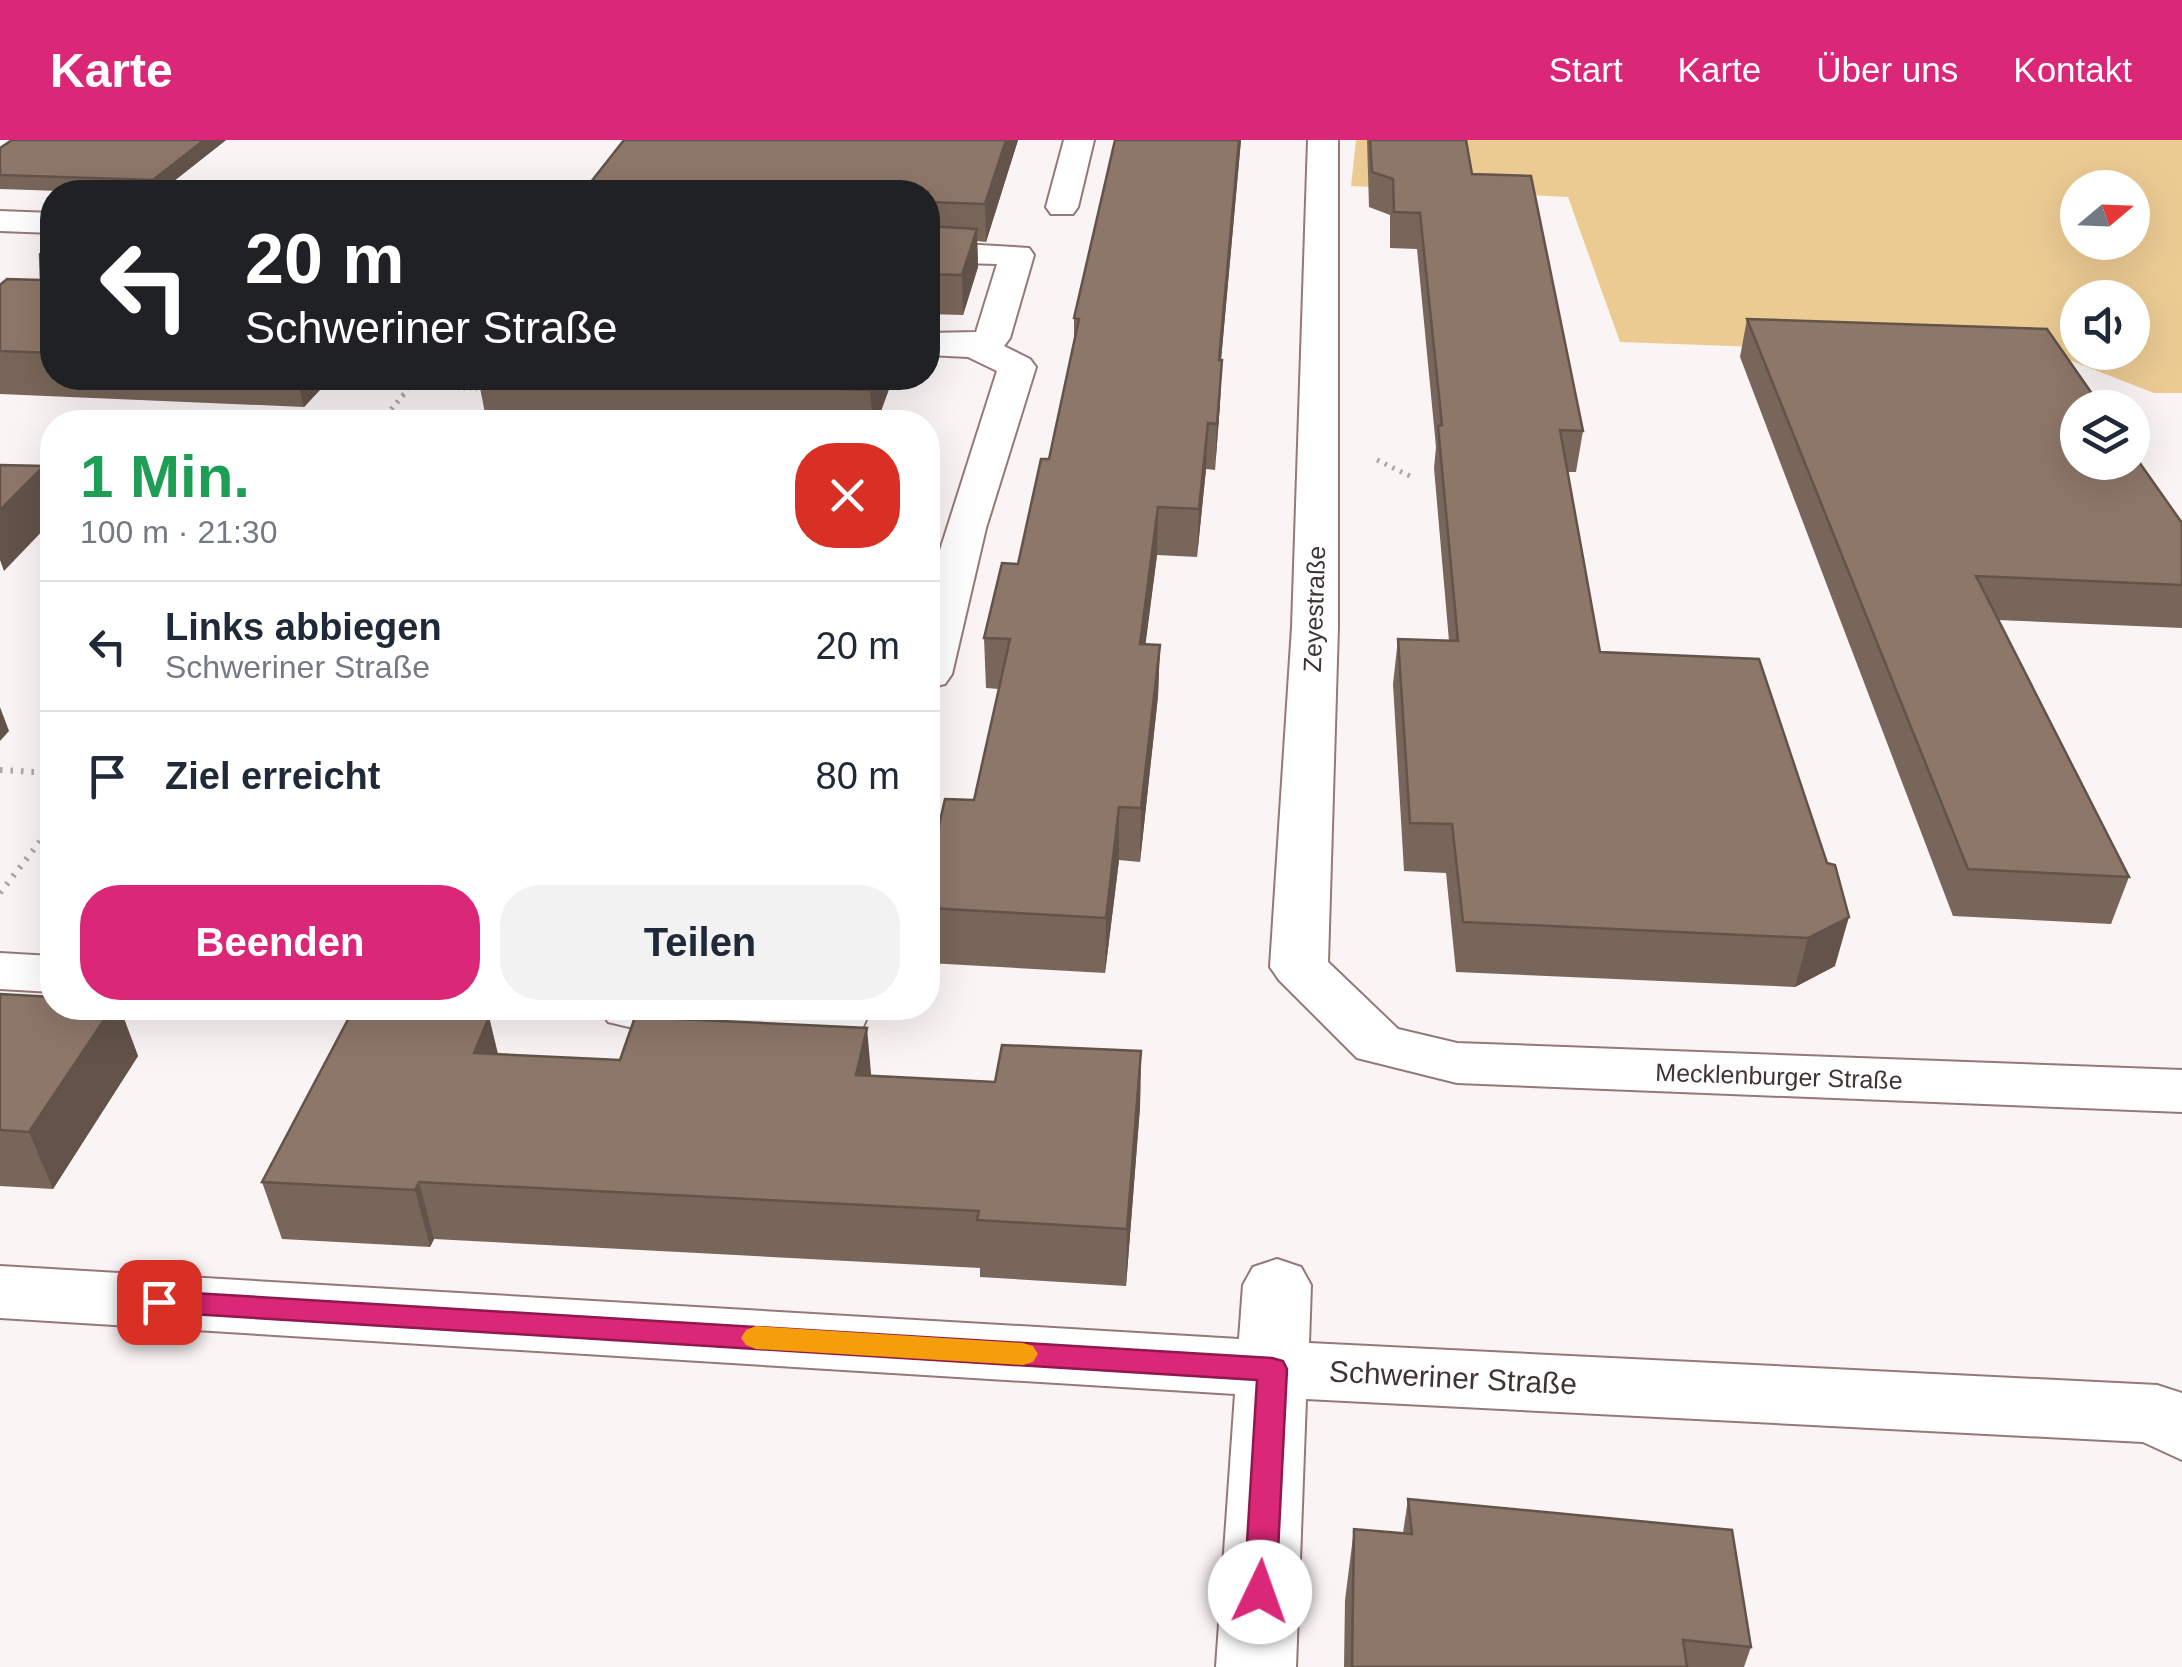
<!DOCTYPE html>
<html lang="de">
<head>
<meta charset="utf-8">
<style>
  :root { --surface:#fff; --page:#f2f2f3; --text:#1f2937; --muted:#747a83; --line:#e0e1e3; --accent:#db2777 }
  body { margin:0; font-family:Helvetica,sans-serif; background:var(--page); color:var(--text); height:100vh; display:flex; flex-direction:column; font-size:38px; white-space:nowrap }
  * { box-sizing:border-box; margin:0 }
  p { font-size:32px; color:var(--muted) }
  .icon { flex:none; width:55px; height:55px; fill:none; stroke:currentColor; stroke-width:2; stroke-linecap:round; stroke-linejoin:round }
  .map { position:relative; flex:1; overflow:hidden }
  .panel { position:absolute; left:40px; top:270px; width:900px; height:610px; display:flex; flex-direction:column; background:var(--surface); border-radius:40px; box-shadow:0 10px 40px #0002 }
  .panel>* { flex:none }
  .top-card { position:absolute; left:40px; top:40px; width:900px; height:210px; border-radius:40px; box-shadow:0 10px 40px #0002; background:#202124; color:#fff; overflow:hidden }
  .needle { width:65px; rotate:71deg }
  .buttons { position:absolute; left:2060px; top:30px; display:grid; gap:20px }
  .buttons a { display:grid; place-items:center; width:90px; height:90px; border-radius:50%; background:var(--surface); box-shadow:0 10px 40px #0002; font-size:50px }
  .pin { position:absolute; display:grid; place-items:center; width:85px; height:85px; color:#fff; margin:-42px; border-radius:20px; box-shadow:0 5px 15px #0006 }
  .me { position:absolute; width:110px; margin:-55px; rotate:3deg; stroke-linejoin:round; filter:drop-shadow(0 0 8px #0008) }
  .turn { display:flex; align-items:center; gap:35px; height:210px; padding:0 40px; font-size:45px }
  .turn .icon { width:130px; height:130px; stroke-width:2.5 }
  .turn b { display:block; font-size:70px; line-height:85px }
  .round { display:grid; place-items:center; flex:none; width:105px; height:105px; border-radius:40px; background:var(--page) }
  .head { display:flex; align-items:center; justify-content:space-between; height:170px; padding:0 40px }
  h1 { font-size:60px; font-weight:800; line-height:75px; color:#1e9e55 }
  .button { display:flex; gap:20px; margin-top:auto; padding:20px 40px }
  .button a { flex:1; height:115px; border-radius:40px; background:var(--accent); color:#fff; font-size:40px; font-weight:800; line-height:115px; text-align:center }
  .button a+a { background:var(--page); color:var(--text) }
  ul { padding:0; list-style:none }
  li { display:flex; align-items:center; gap:30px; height:130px; padding:0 40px; border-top:2px solid var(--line) }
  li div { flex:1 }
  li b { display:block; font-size:38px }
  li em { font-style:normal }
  header { display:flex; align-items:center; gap:60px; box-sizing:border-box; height:140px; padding:0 50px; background:var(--accent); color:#fff }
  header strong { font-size:48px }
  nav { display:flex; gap:55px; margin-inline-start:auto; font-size:35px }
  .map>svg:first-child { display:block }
  .green { fill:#eccb93; fill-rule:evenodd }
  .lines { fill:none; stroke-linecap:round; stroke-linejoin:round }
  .minor-casing { stroke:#957977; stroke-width:4 }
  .path-far2 { stroke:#aea5a5; stroke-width:4; stroke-dasharray:1 5; stroke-linecap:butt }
  .path-far1 { stroke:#aea5a5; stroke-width:5; stroke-dasharray:2.5 6; stroke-linecap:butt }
  .path { stroke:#aea5a5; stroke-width:6; stroke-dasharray:2.5 8; stroke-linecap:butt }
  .minor { fill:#fff; fill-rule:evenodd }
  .wall { fill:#79665a }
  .shaded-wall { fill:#63534a }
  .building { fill:#8d7769; stroke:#63534a; stroke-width:2.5 }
  .route { fill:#db2777; stroke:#8e194d; stroke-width:2.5 }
  .slow { fill:#f59e0b }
  .labels { text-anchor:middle; stroke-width:10; stroke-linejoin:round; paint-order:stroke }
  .street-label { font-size:25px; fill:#403433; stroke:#fff }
  .near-street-label { font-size:30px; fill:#403433; stroke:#fff }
</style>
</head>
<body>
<header>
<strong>Karte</strong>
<nav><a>Start</a><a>Karte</a><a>Über uns</a><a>Kontakt</a></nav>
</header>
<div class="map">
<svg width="2182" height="1527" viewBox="0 0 2182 1527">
  <rect width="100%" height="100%" fill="#fbf4f4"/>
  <path class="green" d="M1356,0H2182V253H2154L2064,218L1620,202L1568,57L1351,46ZM2078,48H2132V102H2078ZM2078,158H2132V212H2078Z"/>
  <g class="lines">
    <defs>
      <g id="minor">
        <path d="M1064,0H1094L1078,67L1073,74H1051L1046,67Z"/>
        <path d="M1308,0H1338V487L1328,822L1398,889L1457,903L2182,930V972L1457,943L1357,918L1279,840L1270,827L1292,487Z"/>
        <path d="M0,71L52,73V93L0,91Z"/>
        <path d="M928,102L1029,108L1034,115L1010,198L1004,206L1030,219L1036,227L986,388L952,534L945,544L928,548V448L997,231L968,217L928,215V193L976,192L997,124L928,122Z"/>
        <path d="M0,813L52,816V852L0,849Z"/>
        <path d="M600,868H871L860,894L839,899L629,887L608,882Z"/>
        <path d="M1277,1119L1301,1127L1311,1145L1309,1203L2157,1245L2182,1253V1320L2143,1302L1306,1259L1296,1527H1216L1235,1254L0,1178V1126L1239,1199L1243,1145L1253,1127Z"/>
      </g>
    </defs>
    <use href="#minor" class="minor-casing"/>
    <g class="path-far2">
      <path d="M410,246L489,250"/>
      <path d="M403,254L417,238"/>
    </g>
    <g class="path-far1">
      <path d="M380,282L406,252"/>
      <path d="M1377,320L1412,337"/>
    </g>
    <g class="path">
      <path d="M0,630L52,633"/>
      <path d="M0,753L52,686"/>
    </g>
    <use href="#minor" class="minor"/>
  </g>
  <g class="wall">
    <path d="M12,0H226L160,52H91L0,49V8Z"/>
    <path d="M1018,0L986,102L977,101L978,127L963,175L928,174V52Z"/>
    <path d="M1115,0H1241L1221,220L1220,264L1215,330L1206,329L1197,417L1157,415L1145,505H1160L1158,556L1140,722L1119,720L1105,833L928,823V734L974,660L999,549L986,548L984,498L1018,424L1049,319L1074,205V178Z"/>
    <path d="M1367,0H1466L1472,34L1583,291L1576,332H1568L1600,512L1835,826L1795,847L1456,832L1446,733L1404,731L1393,544L1398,499L1449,501L1434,328L1436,307L1417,109L1390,108V75L1369,67Z"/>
    <path d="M52,104V238H331L304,267L0,254V145L41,140Z"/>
    <path d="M1747,179L2182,383V488L1998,480L2129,737L2111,784L1953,776L1740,217Z"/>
    <path d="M478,238H893L877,282H609L486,278Z"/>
    <path d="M0,854L52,868H120L138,916L53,1049L0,1046Z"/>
    <path d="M489,877L498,914L871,936L995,942L1141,911L1140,967L1126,1146L980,1137V1128L434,1099L430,1107L282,1099L262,1042Z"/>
    <path d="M1408,1359L1751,1507L1744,1527H1344L1345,1460L1354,1389L1403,1393Z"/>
  </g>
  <g class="shaded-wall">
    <path d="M204,0H226L160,52H156L153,40Z"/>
    <path d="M1006,0H1018L986,102L985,64Z"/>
    <path d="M1239,0H1241L1217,264L1219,220Z"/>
    <path d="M977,89L978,127L963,175L962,135Z"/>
    <path d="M1222,220L1220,264L1215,330L1217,284Z"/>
    <path d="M297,238H331L304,267Z"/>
    <path d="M875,238H893L877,282H873L870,250Z"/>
    <path d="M1208,283L1206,329L1197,417L1199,369Z"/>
    <path d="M44,326L52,351V381L4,431L0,420V370Z"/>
    <path d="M1158,367L1157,415L1139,555L1140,504Z"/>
    <path d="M1160,505L1158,556L1140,722L1141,668Z"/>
    <path d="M0,567L9,591L0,601Z"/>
    <path d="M1119,667V720L1105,833L1106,778Z"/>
    <path d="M1849,777L1835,826L1795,847L1808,798Z"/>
    <path d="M112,868H120L138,916L53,1049L29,992Z"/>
    <path d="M489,877L502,932L474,913Z"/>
    <path d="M867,888L872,944L856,935Z"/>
    <path d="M1141,911L1140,967L1126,1146L1127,1089Z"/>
    <path d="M419,1042L434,1099L430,1107L415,1050Z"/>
  </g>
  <g class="building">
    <path d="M12,0H204L153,40L0,35V8Z"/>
    <path d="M624,0H1006L985,64L928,62V52H583Z"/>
    <path d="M1115,0H1239L1219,220H1222L1217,284L1208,283L1199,369L1158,367L1140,504L1160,505L1141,668L1119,667L1106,778L928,768V734L945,659L974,660L1010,499L984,498L1002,423L1018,424L1041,319H1049L1079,179L1074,178Z"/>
    <path d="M1370,0H1466L1472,34L1531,36L1583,291L1560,290L1600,512L1759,519L1827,723L1835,725L1849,777L1808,798L1463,782L1452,684L1410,683L1398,499L1458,501L1438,286L1442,285L1420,73L1394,72L1393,39L1372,32Z"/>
    <path d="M928,86L977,89L962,135L928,134Z"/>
    <path d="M52,104V213L0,211V145L7,139L41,140L40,114Z"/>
    <path d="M1747,179L2047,189L2102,268H2078V322H2132V312L2182,383V445L1976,436L2129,737L1968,729Z"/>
    <path d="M532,238H875L870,250Z"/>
    <path d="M0,325L44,326L0,370Z"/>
    <path d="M0,854L52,857V868H112L29,992L0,990Z"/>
    <path d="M353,870L489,877L474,913L620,920L635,877L867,888L856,935L995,942L1002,905L1141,911L1127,1089L977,1080L979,1071L419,1042L415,1050L262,1042Z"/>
    <path d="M1408,1359L1732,1390L1751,1507L1683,1500L1687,1527H1352L1354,1389L1412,1394Z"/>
  </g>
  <path class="route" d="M159,1151L1272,1218L1283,1221L1287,1229L1276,1452L1272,1462L1260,1467L1249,1462L1244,1452L1257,1240L159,1172L149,1169L145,1162L149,1154Z"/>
  <path class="slow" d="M756,1186L1023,1203L1033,1206L1038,1214L1033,1222L1023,1225L756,1209L746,1205L741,1198L746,1190Z"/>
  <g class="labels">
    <g class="street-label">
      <text transform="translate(1314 469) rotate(-88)" y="9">Zeyestraße</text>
      <text transform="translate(1779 936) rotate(2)" y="9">Mecklenburger Straße</text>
    </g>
    <g class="near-street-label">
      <text transform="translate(1453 1238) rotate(3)" y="10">Schweriner Straße</text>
    </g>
  </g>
</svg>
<div class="buttons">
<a><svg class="needle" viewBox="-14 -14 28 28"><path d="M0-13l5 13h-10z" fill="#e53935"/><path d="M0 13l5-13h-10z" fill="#747a83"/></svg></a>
<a><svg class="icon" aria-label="sound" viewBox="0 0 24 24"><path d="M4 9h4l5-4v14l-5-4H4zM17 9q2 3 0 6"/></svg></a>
<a><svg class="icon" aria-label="layers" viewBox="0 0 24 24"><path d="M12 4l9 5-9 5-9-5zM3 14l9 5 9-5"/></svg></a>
</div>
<div class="pin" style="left:159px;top:1162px;background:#d93025"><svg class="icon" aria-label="arrive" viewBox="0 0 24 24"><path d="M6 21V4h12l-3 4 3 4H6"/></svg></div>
<svg class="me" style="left:1260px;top:1452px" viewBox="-20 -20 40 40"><circle r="19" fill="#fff"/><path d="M0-13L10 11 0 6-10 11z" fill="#db2777"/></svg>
<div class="top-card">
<div class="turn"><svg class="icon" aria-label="left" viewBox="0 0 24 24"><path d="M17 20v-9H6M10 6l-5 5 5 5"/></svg><div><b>20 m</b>Schweriner Straße</div></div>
</div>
<section class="panel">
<div class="head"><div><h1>1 Min.</h1><p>100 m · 21:30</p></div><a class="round" style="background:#d93025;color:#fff"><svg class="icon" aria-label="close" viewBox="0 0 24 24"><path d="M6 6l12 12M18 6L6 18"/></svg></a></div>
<ul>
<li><svg class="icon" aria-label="left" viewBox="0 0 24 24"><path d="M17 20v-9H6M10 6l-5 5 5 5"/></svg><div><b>Links abbiegen</b><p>Schweriner Straße</p></div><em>20 m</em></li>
<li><svg class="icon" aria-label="arrive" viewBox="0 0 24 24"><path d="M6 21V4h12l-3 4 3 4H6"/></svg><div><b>Ziel erreicht</b></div><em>80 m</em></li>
</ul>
<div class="button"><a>Beenden</a><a>Teilen</a></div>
</section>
</div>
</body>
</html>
